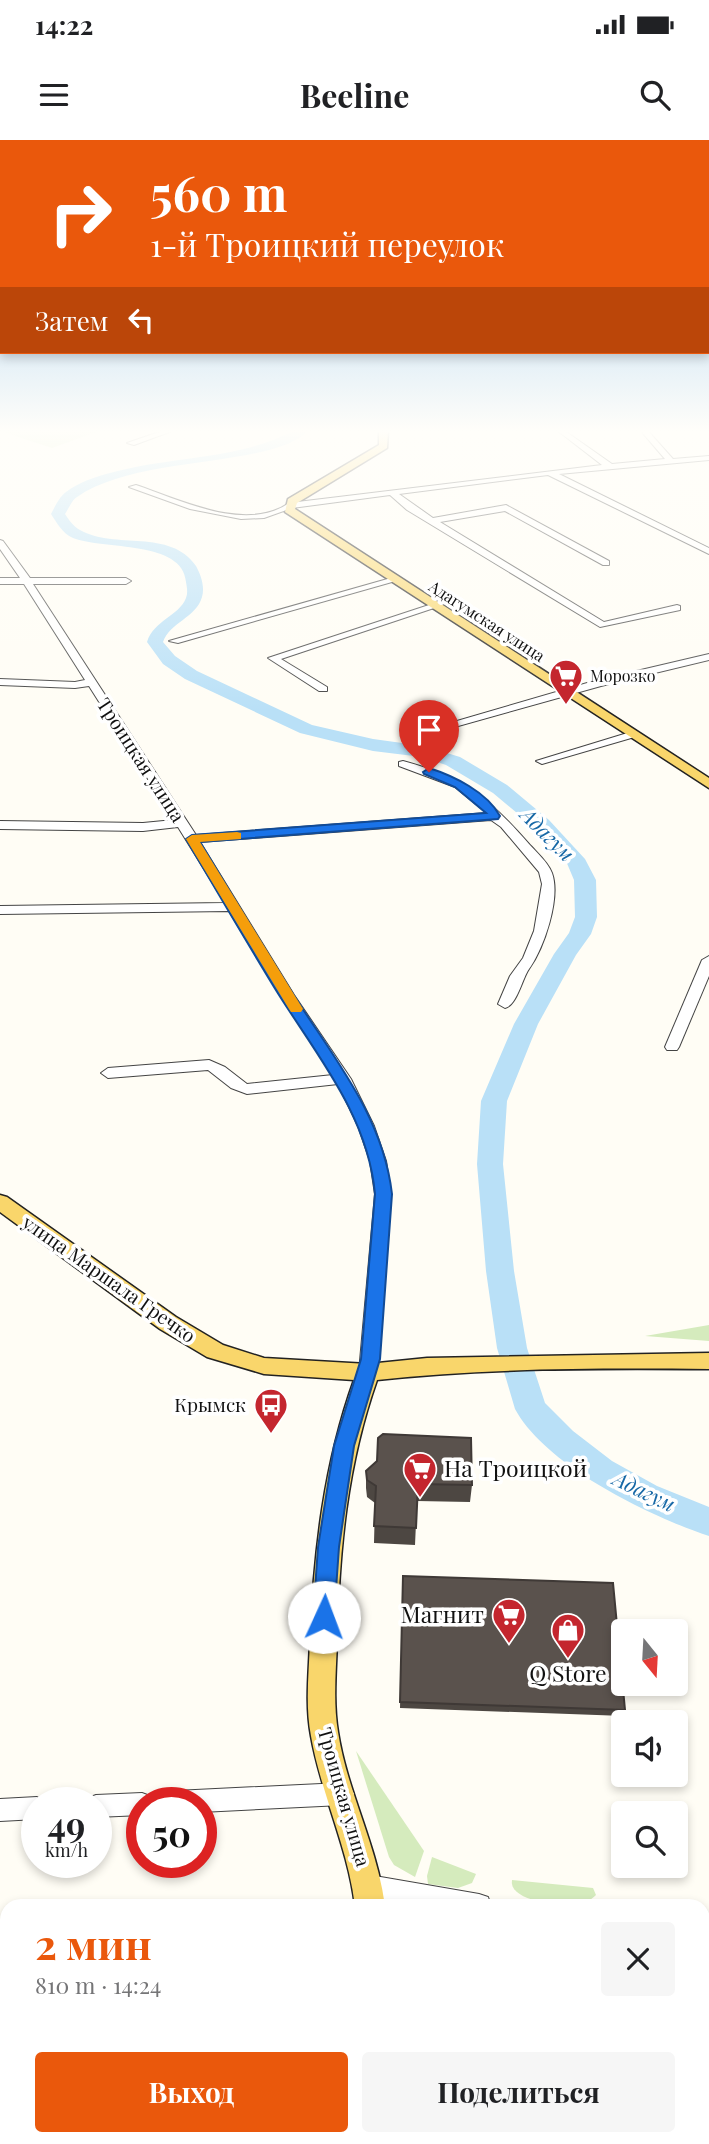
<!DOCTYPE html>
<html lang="ru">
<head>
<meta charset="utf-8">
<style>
  :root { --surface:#fff; --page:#f6f6f6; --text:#202124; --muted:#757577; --accent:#ea580c }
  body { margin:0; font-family:"Playfair Display",serif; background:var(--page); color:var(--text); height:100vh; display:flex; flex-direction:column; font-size:26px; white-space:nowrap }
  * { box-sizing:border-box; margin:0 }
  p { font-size:23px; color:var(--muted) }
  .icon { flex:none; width:38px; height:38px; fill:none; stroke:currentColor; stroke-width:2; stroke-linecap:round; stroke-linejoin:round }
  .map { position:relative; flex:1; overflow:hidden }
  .side { position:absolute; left:0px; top:1759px; width:710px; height:247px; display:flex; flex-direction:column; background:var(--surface); border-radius:21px 21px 0 0; box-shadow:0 4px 10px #0003 }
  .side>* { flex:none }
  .top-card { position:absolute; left:0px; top:0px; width:710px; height:214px; box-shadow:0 4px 10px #0003; background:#ea580c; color:#fff; overflow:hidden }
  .needle { width:46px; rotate:162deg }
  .buttons { position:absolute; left:611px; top:1479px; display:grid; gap:14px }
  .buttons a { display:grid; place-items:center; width:77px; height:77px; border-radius:7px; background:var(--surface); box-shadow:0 4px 10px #0003; font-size:35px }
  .speed { position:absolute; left:21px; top:1647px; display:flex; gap:14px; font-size:35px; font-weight:700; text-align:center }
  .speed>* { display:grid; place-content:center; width:91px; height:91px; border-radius:50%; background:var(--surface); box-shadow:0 4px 10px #0003; line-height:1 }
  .speed small { font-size:18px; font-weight:400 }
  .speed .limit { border:10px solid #d22; background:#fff; color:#111 }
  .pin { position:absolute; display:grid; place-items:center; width:60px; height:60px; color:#fff; margin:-72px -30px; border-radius:50% 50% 50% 0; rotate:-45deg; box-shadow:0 0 7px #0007 }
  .pin .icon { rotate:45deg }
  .me { position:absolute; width:77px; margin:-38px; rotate:2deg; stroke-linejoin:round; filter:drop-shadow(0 0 5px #0008) }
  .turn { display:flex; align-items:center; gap:24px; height:147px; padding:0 35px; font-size:32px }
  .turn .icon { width:91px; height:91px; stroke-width:2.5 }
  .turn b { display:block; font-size:49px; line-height:60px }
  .then { display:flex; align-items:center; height:66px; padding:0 35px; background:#0003; gap:14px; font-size:26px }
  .round { display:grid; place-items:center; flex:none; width:74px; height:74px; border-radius:7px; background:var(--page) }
  .overview { display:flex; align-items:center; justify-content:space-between; height:119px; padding:0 35px }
  h1 { font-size:42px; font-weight:700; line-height:52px; color:var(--accent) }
  .action { display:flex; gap:14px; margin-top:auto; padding:14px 35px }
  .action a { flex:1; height:80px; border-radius:7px; background:var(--accent); color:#fff; font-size:28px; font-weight:700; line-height:80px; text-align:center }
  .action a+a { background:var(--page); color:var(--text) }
  .status { display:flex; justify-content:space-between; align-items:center; height:49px; padding:0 35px; background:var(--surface); direction:ltr }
  .status svg { height:19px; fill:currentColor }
  header { display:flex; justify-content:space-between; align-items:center; height:91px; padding:0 35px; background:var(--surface); font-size:32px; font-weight:700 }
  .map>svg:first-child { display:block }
  .green { fill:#d5ebbd }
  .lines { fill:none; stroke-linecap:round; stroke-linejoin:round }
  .river { fill:#b9e0f7; fill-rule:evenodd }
  .minor-casing { stroke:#444; stroke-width:2 }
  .major-casing { stroke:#222; stroke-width:3 }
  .minor { fill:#fff; fill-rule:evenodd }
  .major { fill:#f9d66b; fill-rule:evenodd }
  .wall { fill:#4d4742 }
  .building { fill:#5a524d; stroke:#3f3936; stroke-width:2 }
  .route { fill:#1a73e8; stroke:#114b97; stroke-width:2 }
  .slow { fill:#f59e0b }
  .labels { text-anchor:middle; stroke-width:7; stroke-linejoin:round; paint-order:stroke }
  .far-street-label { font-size:16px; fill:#111; stroke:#fff }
  .far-poi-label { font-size:16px; fill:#111; stroke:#fff; text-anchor:start }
  .street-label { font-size:19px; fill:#111; stroke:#fff }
  .poi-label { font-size:19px; fill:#111; stroke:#fff; text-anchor:end }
  .water-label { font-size:21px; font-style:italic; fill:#1768a6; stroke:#fff }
  .near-poi-label { font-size:23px; fill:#111; stroke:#fff; text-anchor:start }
</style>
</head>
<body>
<div class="status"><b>14:22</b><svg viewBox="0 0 49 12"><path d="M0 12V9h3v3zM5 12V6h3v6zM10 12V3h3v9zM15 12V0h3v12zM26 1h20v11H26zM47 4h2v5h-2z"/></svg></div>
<header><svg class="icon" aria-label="menu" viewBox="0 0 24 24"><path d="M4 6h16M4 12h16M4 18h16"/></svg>Beeline<svg class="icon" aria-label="search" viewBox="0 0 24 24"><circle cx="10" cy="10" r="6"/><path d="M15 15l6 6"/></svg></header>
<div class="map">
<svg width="709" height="2004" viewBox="0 0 709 2004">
  <rect width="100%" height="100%" fill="#fffdf5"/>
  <g class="green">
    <path d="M0,291H99L52,308Z"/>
    <path d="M709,1185V1201L645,1196Z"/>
    <path d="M356,1611L424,1711L415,1737L394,1725L389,1717Z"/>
    <path d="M432,1717L476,1734L472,1743L458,1748L428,1744L427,1736Z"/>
    <path d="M512,1740L593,1748L596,1755C591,1760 584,1764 577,1765C561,1767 508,1761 512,1740Z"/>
  </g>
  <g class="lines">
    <path class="river" d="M293,291H308C297,302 280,307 265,311C209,325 123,325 77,357C72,360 69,368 65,374C69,380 73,386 80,390C115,410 170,388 196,426C201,435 205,447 202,457C196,478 170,482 163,502L175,516L197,531L312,585L373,599L424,606L460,617L507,645L549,680L585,719L596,740L597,777L591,794L576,815L538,884L507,961L503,1024L514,1131L527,1208L545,1263L573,1291L612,1321L657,1346L709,1367V1396C649,1376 546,1326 515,1269L497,1208L486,1131L477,1024L481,961L514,884L554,814L569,793L575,777L574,740L566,721L535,688L493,653L446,625L422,617L373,611L300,593L185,539L163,524L147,502C154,480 179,476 186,458C188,453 187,448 186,442C183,400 103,410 73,398C62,393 57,383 51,374C55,367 59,357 66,352C79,342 95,337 110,333C170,316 238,320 293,291Z"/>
    <defs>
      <g id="minor">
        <path d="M162,291H172L134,305L127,303Z"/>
        <path d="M558,291H565L612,324L665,319L641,291H648L673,319L709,316V320L559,334L709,408V414L548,335L399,354L433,378L506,365L609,421V425H603L505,371L440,382L604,482L677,465L680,466V470L600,487L407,370L390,355L292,368L264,378L241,379L190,369L129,347L136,345C180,360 246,393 289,363L602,325Z"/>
        <path d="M0,400L3,401L30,438H126L131,441L126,444H33L196,695L487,673L455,647L399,626V622L403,621C463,637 489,658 529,704C536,712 548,722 552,733C561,758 544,808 529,829C522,839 517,865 505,868L498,864L510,836L523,818L534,791L542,744L539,732L501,687L491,680L200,702L294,855L351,939L374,986L386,1021L391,1054L377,1232L375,1237L368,1239L361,1237L359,1232L375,1054L370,1021L358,986L338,944L247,954L231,948L208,930L108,938L101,933L108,928L209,920L225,927L247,944L333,935L280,855L229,771L0,774V766L225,763L178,687L143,691L0,689V681L143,683L174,680L89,546L75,548L0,545V539L75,542L85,540L24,444H0V438H20L0,409Z"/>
        <path d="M391,438L399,440L178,503L169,501Z"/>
        <path d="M432,464L440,466L281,519L327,547V551H319L268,518Z"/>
        <path d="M709,514V520L601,546L412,599L402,597L594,541Z"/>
        <path d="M634,591L640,594L638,596L542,624L536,621Z"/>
        <path d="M709,816V836L679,907L677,910H667L665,907L702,820Z"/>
        <path d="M342,1643L350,1646L354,1654L350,1662L342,1665L201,1672V1662H163L167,1654L175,1651Z"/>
        <path d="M142,1653L150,1656L153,1662H142V1675L96,1677V1662H86L88,1658L96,1655Z"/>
        <path d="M37,1657L46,1662H37V1679L0,1681V1659Z"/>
        <path d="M369,1735L479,1754L488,1757L491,1766C449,1766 400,1772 360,1756L357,1747L360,1738Z"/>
        <rect x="704" y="1779" width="5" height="24"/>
        <path d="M10,1998H38L37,2004H9Z"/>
      </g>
      <g id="major">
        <path d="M379,291H388L387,308L297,363L295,369L709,638V648L285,372L288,359L379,305Z"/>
        <path d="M0,1055L7,1057L176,1177L223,1205L264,1218L368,1224L427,1218L709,1213V1229C599,1228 486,1228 377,1240C347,1325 339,1411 337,1501C336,1531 333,1562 338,1592C347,1651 377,1705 385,1766H355C348,1707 321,1654 311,1596C305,1565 309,1532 310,1501C314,1411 324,1324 354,1240L264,1234L207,1217L160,1189L0,1072Z"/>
        <rect x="357" y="1998" width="34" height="6"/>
      </g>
    </defs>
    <use href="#minor" class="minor-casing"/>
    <use href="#major" class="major-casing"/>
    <use href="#minor" class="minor"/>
    <use href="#major" class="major"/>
  </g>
  <g class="wall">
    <path d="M377,1321L472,1345L470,1362L417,1361L415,1405L374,1403L375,1363L367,1357L366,1348V1331Z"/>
    <path d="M403,1436L625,1570L624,1576L400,1568Z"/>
  </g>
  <g class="building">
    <path d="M383,1294L471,1298L472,1345L418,1344L416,1388L374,1386L376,1346L367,1340L366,1331L377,1321L378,1298Z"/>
    <path d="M403,1436L613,1443L625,1570L400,1562Z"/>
  </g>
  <linearGradient id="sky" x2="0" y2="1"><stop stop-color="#95c6ee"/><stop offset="0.51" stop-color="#fffefa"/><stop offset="1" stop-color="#fffefa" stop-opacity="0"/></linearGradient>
  <rect width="709" height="571" fill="url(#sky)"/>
  <path class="route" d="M429,628C454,636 487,652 500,676L498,679L200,702C231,753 261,804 293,854C333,917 383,976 392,1054L380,1219L354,1306L339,1407L334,1477L331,1483L324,1486L316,1483L313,1477L318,1407L334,1306L361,1219L375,1054C368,977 319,918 279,855C247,803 217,751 186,699L192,695L486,673L455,647L424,634L423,632Z"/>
  <path class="slow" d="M237,692L241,693V699L200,702L303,869L301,872H291L289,869L186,699L192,695Z"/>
  <defs>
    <symbol id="supermarket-pin" viewBox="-11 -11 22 30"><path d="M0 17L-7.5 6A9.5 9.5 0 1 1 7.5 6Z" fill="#c4262e" stroke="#fff"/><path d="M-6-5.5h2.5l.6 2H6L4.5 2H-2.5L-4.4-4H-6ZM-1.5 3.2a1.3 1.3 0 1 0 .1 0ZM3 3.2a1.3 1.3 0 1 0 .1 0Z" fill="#fff"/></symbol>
    <symbol id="bus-pin" viewBox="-11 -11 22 30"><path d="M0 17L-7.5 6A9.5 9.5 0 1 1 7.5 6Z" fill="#c4262e" stroke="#fff"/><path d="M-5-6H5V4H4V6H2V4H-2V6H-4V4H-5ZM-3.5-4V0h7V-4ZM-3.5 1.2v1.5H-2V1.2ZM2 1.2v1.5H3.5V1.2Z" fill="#fff"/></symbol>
    <symbol id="shop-pin" viewBox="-11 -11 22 30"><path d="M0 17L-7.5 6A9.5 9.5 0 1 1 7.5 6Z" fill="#c4262e" stroke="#fff"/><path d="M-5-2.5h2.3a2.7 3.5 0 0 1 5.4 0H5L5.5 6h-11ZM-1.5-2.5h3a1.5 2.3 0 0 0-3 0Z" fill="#fff"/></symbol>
  </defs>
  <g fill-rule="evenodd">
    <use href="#supermarket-pin" x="547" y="517" width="38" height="52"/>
    <use href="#bus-pin" x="252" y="1246" width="38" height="52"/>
    <use href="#supermarket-pin" x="401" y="1310" width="38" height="52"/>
    <use href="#supermarket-pin" x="490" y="1456" width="38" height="52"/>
    <use href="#shop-pin" x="549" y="1471" width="38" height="52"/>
  </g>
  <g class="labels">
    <g class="far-street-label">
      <text transform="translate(487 481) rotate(33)" y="6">Адагумская улица</text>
    </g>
    <g class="far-poi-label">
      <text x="590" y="542">Морозко</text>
    </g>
    <g class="street-label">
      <text transform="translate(141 620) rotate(57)" y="7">Троицкая улица</text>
      <text transform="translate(109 1139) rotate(35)" y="7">улица Маршала Гречко</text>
      <text transform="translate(344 1657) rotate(74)" y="7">Троицкая улица</text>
    </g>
    <g class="poi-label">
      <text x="246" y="1272">Крымск</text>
    </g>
    <g class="water-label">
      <text transform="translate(547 695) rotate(45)" y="7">Адагум</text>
      <text transform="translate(644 1352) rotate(26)" y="7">Адагум</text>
    </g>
    <g class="near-poi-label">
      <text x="444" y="1337">На Троицкой</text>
      <text x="484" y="1483" text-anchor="end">Магнит</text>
      <text x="568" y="1542" text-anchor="middle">Q Store</text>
    </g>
  </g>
</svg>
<div class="buttons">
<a><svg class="needle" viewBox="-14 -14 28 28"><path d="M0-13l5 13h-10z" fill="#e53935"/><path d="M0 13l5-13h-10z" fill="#757577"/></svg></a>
<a><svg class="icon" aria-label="sound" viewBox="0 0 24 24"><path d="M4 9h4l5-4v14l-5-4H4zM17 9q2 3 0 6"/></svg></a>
<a><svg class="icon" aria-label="search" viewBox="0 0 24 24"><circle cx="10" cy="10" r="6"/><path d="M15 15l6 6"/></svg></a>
</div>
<div class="speed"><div>49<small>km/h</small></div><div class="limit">50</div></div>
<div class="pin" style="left:429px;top:632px;background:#d93025"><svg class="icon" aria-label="arrive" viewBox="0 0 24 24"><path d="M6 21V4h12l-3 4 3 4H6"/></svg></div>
<svg class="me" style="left:324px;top:1477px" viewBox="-20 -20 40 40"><circle r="19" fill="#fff"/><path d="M0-13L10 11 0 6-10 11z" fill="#1a73e8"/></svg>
<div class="top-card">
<div class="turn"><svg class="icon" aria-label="right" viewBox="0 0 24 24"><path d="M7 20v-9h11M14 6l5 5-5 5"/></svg><div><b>560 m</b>1-й Троицкий переулок</div></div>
<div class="then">Затем<svg class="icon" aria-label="left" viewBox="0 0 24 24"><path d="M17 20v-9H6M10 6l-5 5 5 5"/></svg></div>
</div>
<section class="side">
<div class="overview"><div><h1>2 мин</h1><p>810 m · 14:24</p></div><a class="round"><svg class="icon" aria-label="close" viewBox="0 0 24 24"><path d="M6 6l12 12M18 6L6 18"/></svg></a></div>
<div class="action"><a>Выход</a><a>Поделиться</a></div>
</section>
</div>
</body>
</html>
